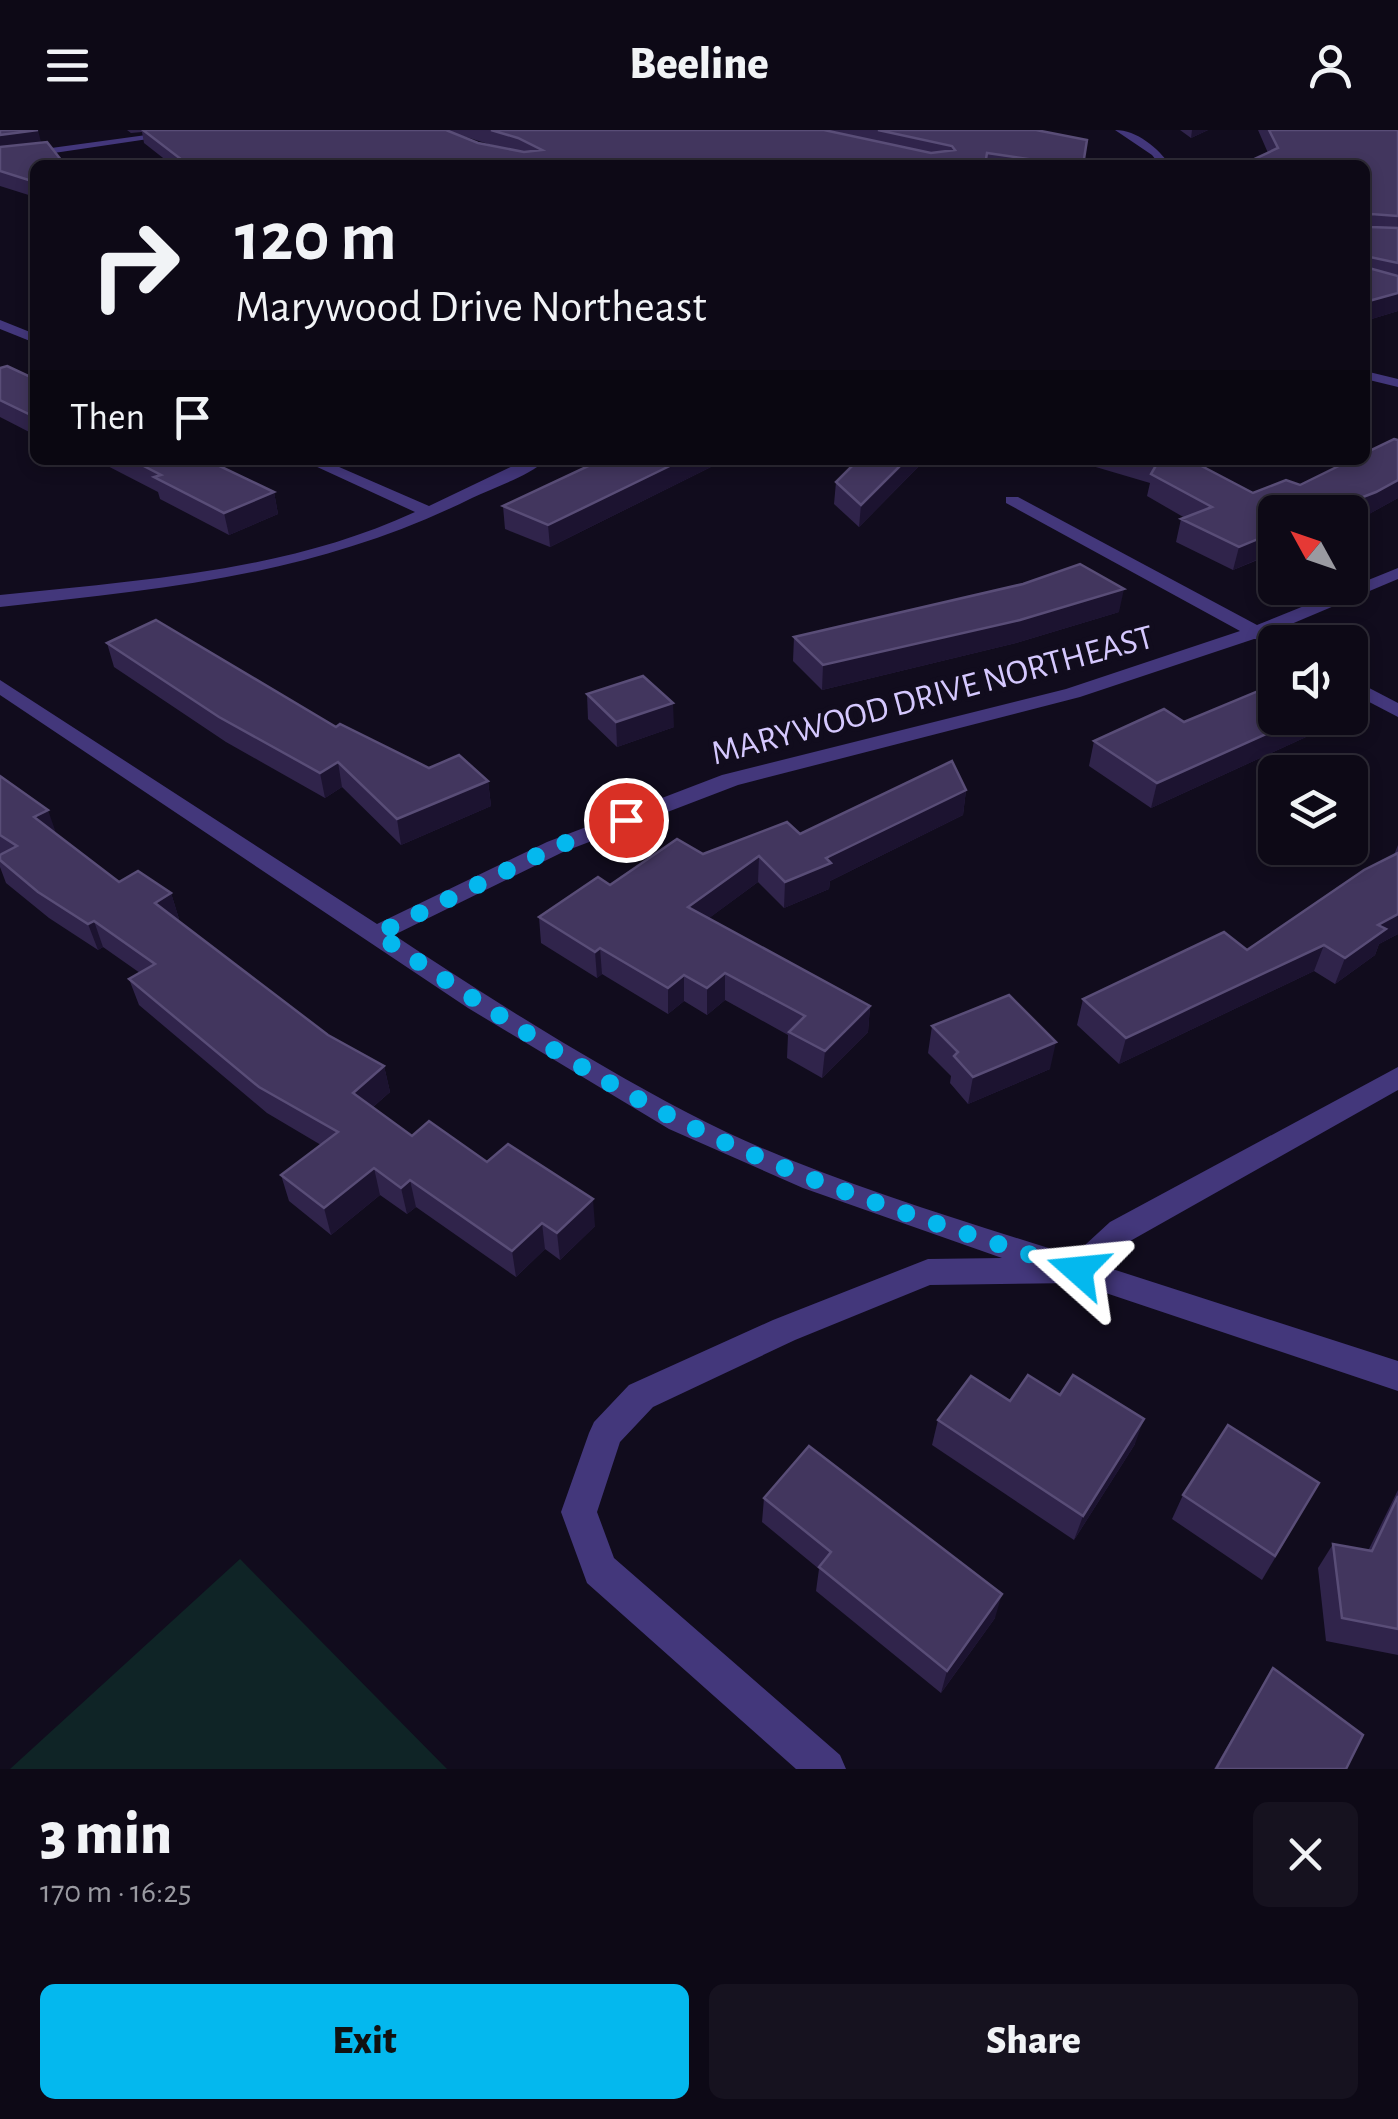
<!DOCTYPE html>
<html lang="en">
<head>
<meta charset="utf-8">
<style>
  :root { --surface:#0d0916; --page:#16121f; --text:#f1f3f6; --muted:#9a9aa1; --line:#2d2a35; --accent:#04b8ee }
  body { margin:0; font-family:"Alegreya Sans",sans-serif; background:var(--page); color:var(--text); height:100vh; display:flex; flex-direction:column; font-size:38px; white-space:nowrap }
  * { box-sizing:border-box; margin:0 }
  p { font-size:32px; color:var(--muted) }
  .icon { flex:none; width:55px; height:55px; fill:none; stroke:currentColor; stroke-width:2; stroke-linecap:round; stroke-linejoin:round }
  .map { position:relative; height:1639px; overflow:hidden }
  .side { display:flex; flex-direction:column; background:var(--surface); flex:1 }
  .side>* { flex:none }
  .banner { position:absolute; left:30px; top:30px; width:1340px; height:305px; border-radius:15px; box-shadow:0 5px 15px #0003,0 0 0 2px var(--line); background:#0d0916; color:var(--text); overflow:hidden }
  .needle { width:65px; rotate:310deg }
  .tools { position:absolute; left:1258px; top:365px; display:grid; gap:20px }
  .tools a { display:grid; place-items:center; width:110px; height:110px; border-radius:15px; background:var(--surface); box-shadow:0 5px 15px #0003,0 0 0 2px var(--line); font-size:50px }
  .pin { position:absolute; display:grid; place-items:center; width:85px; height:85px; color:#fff; margin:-42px; border:5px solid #fff; border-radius:50%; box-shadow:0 2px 10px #0007 }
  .me { position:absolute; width:110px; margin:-55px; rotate:288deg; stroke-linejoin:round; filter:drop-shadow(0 0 8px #0008) }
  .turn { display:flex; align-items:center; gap:35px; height:210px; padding:0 40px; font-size:45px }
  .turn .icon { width:130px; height:130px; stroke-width:2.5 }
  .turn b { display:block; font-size:70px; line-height:85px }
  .then { display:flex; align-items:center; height:95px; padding:0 40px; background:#0003; gap:20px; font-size:38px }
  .round { display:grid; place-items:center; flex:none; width:105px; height:105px; border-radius:15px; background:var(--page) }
  .overview { display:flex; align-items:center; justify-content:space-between; height:170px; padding:0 40px }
  h1 { font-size:60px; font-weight:800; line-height:75px }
  .primary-button { display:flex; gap:20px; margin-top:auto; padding:20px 40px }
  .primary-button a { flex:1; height:115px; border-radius:15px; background:var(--accent); color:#111; font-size:40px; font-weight:800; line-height:115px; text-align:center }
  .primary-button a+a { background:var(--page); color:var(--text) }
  header { display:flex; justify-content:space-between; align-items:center; height:130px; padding:0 40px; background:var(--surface); font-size:45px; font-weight:800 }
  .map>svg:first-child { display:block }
  .green { fill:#0f2426 }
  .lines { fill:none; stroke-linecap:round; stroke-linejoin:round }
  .street { fill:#43377b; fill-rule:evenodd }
  .wall { fill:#30244b; fill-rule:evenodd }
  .shaded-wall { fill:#1c1330 }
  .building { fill:#42365e; stroke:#594d77; stroke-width:2.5 }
  .route { stroke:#04b8ee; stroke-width:18; stroke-dasharray:0 32.4 }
  .labels { text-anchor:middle; stroke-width:10; stroke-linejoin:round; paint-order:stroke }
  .street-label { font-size:35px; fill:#d5c8fe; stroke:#110c1d }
</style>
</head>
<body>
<header><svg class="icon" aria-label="menu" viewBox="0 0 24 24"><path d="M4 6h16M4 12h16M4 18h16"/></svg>Beeline<svg class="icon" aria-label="person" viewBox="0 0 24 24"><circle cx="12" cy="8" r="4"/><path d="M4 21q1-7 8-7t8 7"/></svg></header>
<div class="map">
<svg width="1398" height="1639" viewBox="0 0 1398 1639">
  <rect width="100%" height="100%" fill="#110c1d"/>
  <path class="green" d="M240,1429L447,1639H10Z"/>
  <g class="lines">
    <g class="street">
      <path d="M183,0H209L0,31V25Z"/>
      <path d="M1115,0C1137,0 1158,18 1170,35H1160L1152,25Z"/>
      <path d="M0,190L35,204V213L0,199Z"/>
      <path d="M1365,241L1398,249V257L1365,249Z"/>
      <path d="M302,330H323L429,376L525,330H546C527,347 495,357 472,368C316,445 170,458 0,477V465C141,450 285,442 415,382Z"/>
      <path d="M1006,367H1018L1257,495L1398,438V449L1270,503V510L1254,509L1080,567L738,655L563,722L394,805C489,868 587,930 688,983C809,1046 943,1084 1073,1126L1110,1092L1398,937V960L1132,1110L1103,1136L1398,1231V1261L1076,1153L930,1155L795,1210L653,1277L620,1312L597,1382L614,1428L840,1625L846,1639H796L587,1453L561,1382L589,1303L594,1292L629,1255L773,1190L928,1129L1002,1128L803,1058L669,999L468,878L0,565V550L377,794L547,712L722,645L1066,559L1240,501L1006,373Z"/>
      <path d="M1350,548L1398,573V587L1350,562Z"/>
    </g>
  </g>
  <g class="wall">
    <path d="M0,0L41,13L35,35V67L0,56Z"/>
    <path d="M127,0H1036L1083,35H172L144,13L142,2L131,3ZM447,1L501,18L478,13Z"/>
    <path d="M1180,0H1208L1191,8Z"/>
    <path d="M1258,0H1398V181L1365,191V35H1249L1250,31L1268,23Z"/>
    <path d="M0,238L35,249V305L0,287Z"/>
    <path d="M1398,310V368L1369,384L1233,440L1176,412L1181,389L1185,388L1147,366L1150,353L1072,330H1190L1253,363L1300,355Z"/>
    <path d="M96,330H207L274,362L278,384L229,405L160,369L158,362Z"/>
    <path d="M601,330H725L550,417L505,399L503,376Z"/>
    <path d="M925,330L859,397L834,374L836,352Z"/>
    <path d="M1119,482L1016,513L822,560L793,531L794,507Z"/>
    <path d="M107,513L336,597L429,638L488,651L491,676L401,715L342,657L325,668L226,612L114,537Z"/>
    <path d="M587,564L674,597L617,617L588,589Z"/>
    <path d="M1184,592L1319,601L1151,678L1089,636L1094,611Z"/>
    <path d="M0,646L57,705L119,752L171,763L179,789L178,790L328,905L384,936L390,962L373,977L412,1006L487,1032L595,1096L560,1130L545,1119L516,1147L416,1077L407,1084L380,1065L331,1105L289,1071L281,1045L321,1015L267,983L139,875L129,849L140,843L103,817L98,820L49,788L6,753L0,737V725L1,724L0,723Z"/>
    <path d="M966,660L963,685L830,751L829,759L784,778L758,752L709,788L870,876L868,902L822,948L787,928L788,905L725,870L707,885L684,871L668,884L602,844L597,848L541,813L539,787L610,755L703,724L800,704Z"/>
    <path d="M1398,715V804L1379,814L1375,825L1335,854L1314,841L1119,934L1077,895L1083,869L1247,820L1394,725Z"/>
    <path d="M932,896L1050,939L968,974L950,953L951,946L928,923Z"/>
    <path d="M1010,1271L1135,1314L1074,1410L932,1315L938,1290Z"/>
    <path d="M1319,1353L1262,1450L1172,1389L1183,1365Z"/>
    <path d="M1398,1360V1525L1326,1511L1318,1438L1333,1414L1368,1421Z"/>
    <path d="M764,1368L995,1488L941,1563L816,1461L819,1439L762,1392Z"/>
    <path d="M1273,1538L1346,1639H1214Z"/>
  </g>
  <g class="shaded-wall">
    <path d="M38,0L42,16L0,21V5Z"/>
    <path d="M1192,0H1208L1191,8Z"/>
    <path d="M1398,163V181L1365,191V172Z"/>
    <path d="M682,330H725L550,417L548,395Z"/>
    <path d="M906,330H925L859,397L861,375Z"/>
    <path d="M1398,350V368L1369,384L1350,392V382H1324Z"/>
    <path d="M274,362L278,384L229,405L224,383Z"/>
    <path d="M1275,402V422L1233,440L1239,417Z"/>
    <path d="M1124,459L1119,482L1016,513L822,560L823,535Z"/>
    <path d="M673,573L674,597L617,617L616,592Z"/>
    <path d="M1302,588H1323L1319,601L1151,678L1157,653Z"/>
    <path d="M338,632L342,657L325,668L320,643Z"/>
    <path d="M488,651L491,676L401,715L397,689Z"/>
    <path d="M966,660L963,685L830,751L829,759L784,778L785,752L826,728Z"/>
    <path d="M48,680L57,706L34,687Z"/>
    <path d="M759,726L758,752L689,803L688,777Z"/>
    <path d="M171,763L179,789L163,799L155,773Z"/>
    <path d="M1398,784V804L1379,814L1375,825L1335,854L1345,828L1378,795Z"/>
    <path d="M94,791L103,817L98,820L88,794Z"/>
    <path d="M1324,815L1314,841L1119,934L1126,908Z"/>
    <path d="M600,818L602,844L597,848L595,822Z"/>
    <path d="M725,843V870L707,885V858Z"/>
    <path d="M684,845V871L668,884V858Z"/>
    <path d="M870,876L868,902L822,948L825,921Z"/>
    <path d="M1056,912L1050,939L968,974L973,947Z"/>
    <path d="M384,936L390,962L359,989L353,963Z"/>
    <path d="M374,1038L380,1065L331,1105L324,1078Z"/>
    <path d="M410,1050L416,1077L407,1084L401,1058Z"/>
    <path d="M593,1069L595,1096L560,1130L557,1103Z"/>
    <path d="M542,1093L545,1119L516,1147L512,1121Z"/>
    <path d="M1144,1289L1135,1314L1074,1410L1083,1386Z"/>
    <path d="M1002,1464L995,1488L941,1563L947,1541Z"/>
  </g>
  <g class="building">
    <path d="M0,0H38L0,5Z"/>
    <path d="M143,0H446L478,13L524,22L542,20L518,8L491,0H824L931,23L955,20L952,16L878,0H1036L1087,10L1083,35H1069L987,23L985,35H176L186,33Z"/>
    <path d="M1269,0H1398V86L1371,84L1367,87L1370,97L1398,98V133L1365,126V35H1255L1250,31L1278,18Z"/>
    <path d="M47,12L65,35H35V52L0,41V17Z"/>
    <path d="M1365,137L1398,146V163L1365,172Z"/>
    <path d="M7,236L35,249V287L0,270V238Z"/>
    <path d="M1394,309L1398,310V350L1376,362L1324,382H1275V402L1239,417L1181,389L1212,377L1151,344L1158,332L1150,330H1190L1253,363L1286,350L1300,355L1351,330H1365V323Z"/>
    <path d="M132,330H207L274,362L224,383L154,347L161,345Z"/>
    <path d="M601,330H682L548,395L503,376Z"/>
    <path d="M858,330H906L861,375L836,352Z"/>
    <path d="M1080,434L1124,459L1020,490L823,535L794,507L1023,454Z"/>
    <path d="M156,490L336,597L340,594L429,638L459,625L488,651L397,689L338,632L320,643L219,587L107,513Z"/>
    <path d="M643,546L673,573L616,592L587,564Z"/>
    <path d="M1275,554V588H1302L1157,653L1094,611L1164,579L1184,592Z"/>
    <path d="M952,631L966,660L826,728L831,733L785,752L759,726L688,777L870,876L825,921L789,902L805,886L725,843L707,858L684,845L668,858L600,818L595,822L539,787L598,747L610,755L677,709L703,724L787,692L800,704Z"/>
    <path d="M0,646L48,680L34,687L119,752L138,741L171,763L155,773L328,905L384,936L353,963L412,1006L429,991L487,1032L508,1014L593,1069L557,1103L542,1093L512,1121L410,1050L401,1058L374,1038L324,1078L281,1045L338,1002L259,957L129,849L155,834L94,791L88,794L38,762L0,730V725L17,716L0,705Z"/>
    <path d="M1398,723V784L1378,795L1386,799L1345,828L1324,815L1126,908L1083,869L1224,802L1247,820L1364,740Z"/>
    <path d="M1009,865L1056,912L973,947L954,926L958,922L932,896Z"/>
    <path d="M1028,1245L1060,1265L1073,1245L1144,1289L1083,1386L938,1290L971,1246L1010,1271Z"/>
    <path d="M1228,1295L1319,1353L1275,1426L1183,1365Z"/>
    <path d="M809,1316L1002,1464L947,1541L819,1437L831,1422L764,1368Z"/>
    <path d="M1398,1366V1499L1342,1488L1333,1414L1372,1421Z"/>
    <path d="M1273,1538L1363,1605L1346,1639H1216Z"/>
  </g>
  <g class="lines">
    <path class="route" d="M626,690L555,717L377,804C475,870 575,938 680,991C807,1054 943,1096 1078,1140"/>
  </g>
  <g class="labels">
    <g class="street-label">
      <text transform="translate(932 564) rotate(-15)" y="12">MARYWOOD DRIVE NORTHEAST</text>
    </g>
  </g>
</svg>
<div class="tools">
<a><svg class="needle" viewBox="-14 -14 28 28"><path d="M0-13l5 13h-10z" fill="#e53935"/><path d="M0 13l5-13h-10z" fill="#9a9aa1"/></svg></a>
<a><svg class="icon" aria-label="sound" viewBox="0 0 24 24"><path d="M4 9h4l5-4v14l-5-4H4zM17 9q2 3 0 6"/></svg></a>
<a><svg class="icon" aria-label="layers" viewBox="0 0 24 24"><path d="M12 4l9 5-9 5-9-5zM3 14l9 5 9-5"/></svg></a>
</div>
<div class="pin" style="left:626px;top:690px;background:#d93025"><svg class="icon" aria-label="arrive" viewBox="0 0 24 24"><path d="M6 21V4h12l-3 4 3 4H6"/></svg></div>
<svg class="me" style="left:1078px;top:1140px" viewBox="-20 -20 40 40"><path d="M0-17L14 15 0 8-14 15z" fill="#04b8ee" stroke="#fff" stroke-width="4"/></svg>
<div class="banner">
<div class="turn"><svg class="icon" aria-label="right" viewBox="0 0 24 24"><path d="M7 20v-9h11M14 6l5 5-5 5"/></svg><div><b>120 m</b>Marywood Drive Northeast</div></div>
<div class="then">Then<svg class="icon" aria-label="arrive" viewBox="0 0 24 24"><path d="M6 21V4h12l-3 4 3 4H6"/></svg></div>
</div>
</div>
<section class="side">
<div class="overview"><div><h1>3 min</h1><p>170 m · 16:25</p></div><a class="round"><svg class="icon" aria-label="close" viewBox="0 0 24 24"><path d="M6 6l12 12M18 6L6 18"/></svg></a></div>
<div class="primary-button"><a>Exit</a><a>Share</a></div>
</section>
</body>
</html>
